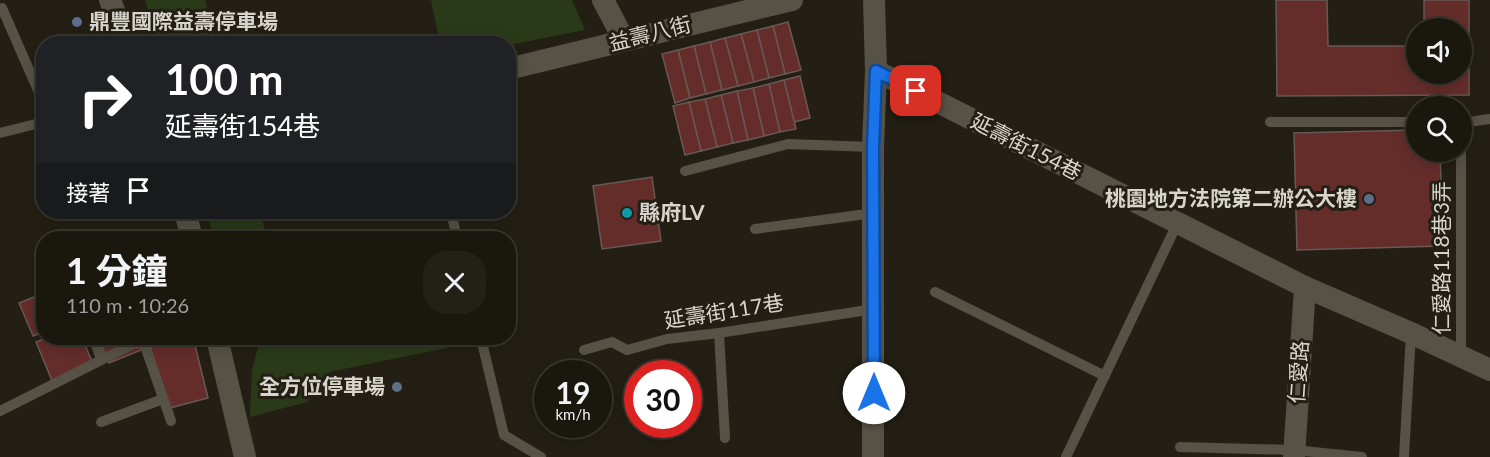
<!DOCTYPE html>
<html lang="zh-TW">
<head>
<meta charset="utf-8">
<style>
  :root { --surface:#1a170f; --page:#232018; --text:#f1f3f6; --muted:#9f9f9e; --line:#38362f }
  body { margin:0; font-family:Lato,"Noto Sans TC",sans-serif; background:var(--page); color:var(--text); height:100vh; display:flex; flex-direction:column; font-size:22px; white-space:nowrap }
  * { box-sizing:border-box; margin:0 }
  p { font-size:20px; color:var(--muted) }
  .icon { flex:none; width:33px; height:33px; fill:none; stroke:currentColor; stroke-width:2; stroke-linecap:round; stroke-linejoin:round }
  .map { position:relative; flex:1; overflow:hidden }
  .drawer { position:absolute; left:36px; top:231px; width:480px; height:114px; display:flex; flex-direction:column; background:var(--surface); border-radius:24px; box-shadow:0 3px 15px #0003,0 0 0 2px var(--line) }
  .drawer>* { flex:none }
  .hud { position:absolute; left:36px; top:36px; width:480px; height:183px; border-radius:24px; box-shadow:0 3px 15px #0003,0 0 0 2px var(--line); background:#202124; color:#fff; overflow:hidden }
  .buttons { position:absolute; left:1406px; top:18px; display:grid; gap:12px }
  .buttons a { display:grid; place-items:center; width:66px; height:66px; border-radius:50%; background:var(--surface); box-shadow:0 3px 15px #0003,0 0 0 2px var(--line); font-size:30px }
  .speed { position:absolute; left:534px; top:360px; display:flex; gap:12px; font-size:30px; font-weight:700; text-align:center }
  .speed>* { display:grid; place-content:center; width:78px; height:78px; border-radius:50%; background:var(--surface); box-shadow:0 3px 15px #0003,0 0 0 2px var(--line); line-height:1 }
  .speed small { font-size:15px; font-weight:400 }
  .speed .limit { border:9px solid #d22; background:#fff; color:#111 }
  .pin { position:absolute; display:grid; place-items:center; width:51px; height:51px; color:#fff; margin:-26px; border-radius:12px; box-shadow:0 3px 9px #0006 }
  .me { position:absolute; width:66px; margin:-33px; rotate:0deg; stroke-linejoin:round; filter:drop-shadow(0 0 4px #0008) }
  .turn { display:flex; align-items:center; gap:21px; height:126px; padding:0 30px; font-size:27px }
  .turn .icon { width:78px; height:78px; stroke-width:2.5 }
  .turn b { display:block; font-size:42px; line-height:51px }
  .then { display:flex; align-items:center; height:57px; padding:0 30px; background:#0003; gap:12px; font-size:22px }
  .round { display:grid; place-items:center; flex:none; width:63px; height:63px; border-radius:24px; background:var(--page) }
  .head { display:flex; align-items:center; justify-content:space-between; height:102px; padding:0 30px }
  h1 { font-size:36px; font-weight:700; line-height:45px }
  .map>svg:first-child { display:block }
  .green { fill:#2a3a19 }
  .building { fill:#642d2a; stroke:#685856; stroke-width:1.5 }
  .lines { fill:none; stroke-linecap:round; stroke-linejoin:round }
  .lane { stroke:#575246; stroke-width:10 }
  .street { stroke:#575246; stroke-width:22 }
  .route-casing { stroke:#114b97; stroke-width:15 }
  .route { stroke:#1a73e8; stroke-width:10 }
  .service-dot { fill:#5c6f8a; stroke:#231f14; stroke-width:2 }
  .culture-dot { fill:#0f9aa8; stroke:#231f14; stroke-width:2 }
  .labels { text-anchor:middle; stroke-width:6; stroke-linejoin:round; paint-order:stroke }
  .poi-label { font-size:21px; font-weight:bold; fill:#d8d5ce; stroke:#231f14; text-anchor:start }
  .street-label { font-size:21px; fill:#d8d5ce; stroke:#231f14 }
</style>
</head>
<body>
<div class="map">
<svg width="1490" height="457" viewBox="0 0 1490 457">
  <rect width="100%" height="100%" fill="#231f14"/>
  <g class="green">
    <path d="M145,0H205L217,43H158Z"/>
    <path d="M432,0H572L585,30L509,45L508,44L440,43L431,1Z"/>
    <path d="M222,212H259L268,238H213L208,214Z"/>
    <path d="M260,338H465L466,344L329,372L307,402L250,417L252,370Z"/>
  </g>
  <g class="building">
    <path d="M1276,0H1327L1328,46H1416V74H1461V28H1424V0H1469V95L1277,96Z"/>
    <path d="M788,22L801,70L785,74L773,26Z"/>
    <path d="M773,26L785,74L769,78L757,30Z"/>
    <path d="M757,30L769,78L754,82L741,34Z"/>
    <path d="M741,34L754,82L738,86L725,38Z"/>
    <path d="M725,38L738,86L722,90L710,42Z"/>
    <path d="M710,42L722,90L706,94L694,46Z"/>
    <path d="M694,46L706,94L690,98L678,50Z"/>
    <path d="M678,50L690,98L675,103L662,54Z"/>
    <path d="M800,76L810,118L794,122L784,80Z"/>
    <path d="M784,80L796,129L780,132L769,84Z"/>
    <path d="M769,84L780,132L764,136L753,88Z"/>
    <path d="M753,88L764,136L748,140L737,91Z"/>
    <path d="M737,91L748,140L733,143L721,95Z"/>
    <path d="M721,95L733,143L717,147L705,99Z"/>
    <path d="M705,99L717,147L701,151L689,102Z"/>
    <path d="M689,102L701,151L685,155L673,106Z"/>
    <path d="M1416,130V152H1440L1443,246L1297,250L1294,133Z"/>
    <path d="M652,177L661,241L602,249L593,186Z"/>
    <path d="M44,293V332L33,336L19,303Z"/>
    <path d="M47,338H82L94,366L53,383L36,342Z"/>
    <path d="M98,338H142L146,348L109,363Z"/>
    <path d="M183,338L195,345L208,398L166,409L150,345Z"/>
  </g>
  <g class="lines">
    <g class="lane">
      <path d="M2,8L44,104"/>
      <path d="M1270,122H1416"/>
      <path d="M1461,123L1490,119"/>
      <path d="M0,133L44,122"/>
      <path d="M685,171L788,144L873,147"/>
      <path d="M451,212L457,238"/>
      <path d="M755,229L874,213"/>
      <path d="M935,292L1105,376"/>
      <path d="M719,333L725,438"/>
      <path d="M94,338L101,360"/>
      <path d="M481,338L504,435L541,457"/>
      <path d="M144,343L171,421"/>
      <path d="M584,350L612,342L627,350L667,339L719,333L874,309"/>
      <path d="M1461,356V123"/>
      <path d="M0,411L133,344L173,338"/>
      <path d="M101,422L163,399"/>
      <path d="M1180,447L1294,450L1362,457"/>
      <path d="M1066,457L1177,224"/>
      <path d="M1404,457L1411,333"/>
    </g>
    <g class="street">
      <path d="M110,0L127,44"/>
      <path d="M603,0L624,40"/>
      <path d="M508,69L792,0"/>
      <path d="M876,71L1305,287L1411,333L1490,370"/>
      <path d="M185,212L192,238"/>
      <path d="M217,338L245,457"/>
      <path d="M873,457V147L876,71L874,0"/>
      <path d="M1294,457L1305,287"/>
    </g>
  </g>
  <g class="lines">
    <defs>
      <path id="route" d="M874,393L873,147L876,71L916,91"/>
    </defs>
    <use href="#route" class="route-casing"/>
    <use href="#route" class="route"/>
  </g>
  <g class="service-dot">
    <circle cx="77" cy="22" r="6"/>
    <circle cx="1369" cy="199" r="6"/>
    <circle cx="397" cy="387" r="6"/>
  </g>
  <circle class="culture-dot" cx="627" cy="213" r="6"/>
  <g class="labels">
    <g class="poi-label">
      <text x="89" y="29">鼎豐國際益壽停車場</text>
      <text x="1357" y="206" text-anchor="end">桃園地方法院第二辦公大樓</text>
      <text x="639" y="220">縣府LV</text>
      <text x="385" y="394" text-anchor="end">全方位停車場</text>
    </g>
    <g class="street-label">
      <text transform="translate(650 34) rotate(-14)" y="7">益壽八街</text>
      <text transform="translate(1026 147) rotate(27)" y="7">延壽街154巷</text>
      <text transform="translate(1442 258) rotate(-90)" y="7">仁愛路118巷3弄</text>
      <text transform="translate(724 312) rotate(-9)" y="7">延壽街117巷</text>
      <text transform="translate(1299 372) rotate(-86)" y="7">仁愛路</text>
    </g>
  </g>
</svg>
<div class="buttons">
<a><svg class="icon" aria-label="sound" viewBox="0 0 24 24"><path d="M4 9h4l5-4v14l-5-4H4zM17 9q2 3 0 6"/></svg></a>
<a><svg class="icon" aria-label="search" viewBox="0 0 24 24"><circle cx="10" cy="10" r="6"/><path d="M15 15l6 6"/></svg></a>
</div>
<div class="speed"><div>19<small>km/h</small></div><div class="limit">30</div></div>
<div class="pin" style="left:916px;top:91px;background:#d93025"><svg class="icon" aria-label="arrive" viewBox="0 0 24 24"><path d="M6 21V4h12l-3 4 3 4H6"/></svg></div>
<svg class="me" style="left:874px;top:393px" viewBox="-20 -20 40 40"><circle r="19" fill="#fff"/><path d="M0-13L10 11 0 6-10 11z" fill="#1a73e8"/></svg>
<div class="hud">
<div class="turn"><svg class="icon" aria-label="right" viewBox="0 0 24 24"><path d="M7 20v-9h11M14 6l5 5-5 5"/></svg><div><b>100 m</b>延壽街154巷</div></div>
<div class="then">接著<svg class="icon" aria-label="arrive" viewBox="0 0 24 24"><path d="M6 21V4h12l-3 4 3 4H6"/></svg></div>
</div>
<section class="drawer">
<div class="head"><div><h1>1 分鐘</h1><p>110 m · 10:26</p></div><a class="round"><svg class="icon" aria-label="close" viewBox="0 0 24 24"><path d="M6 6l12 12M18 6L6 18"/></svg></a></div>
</section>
</div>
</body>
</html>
